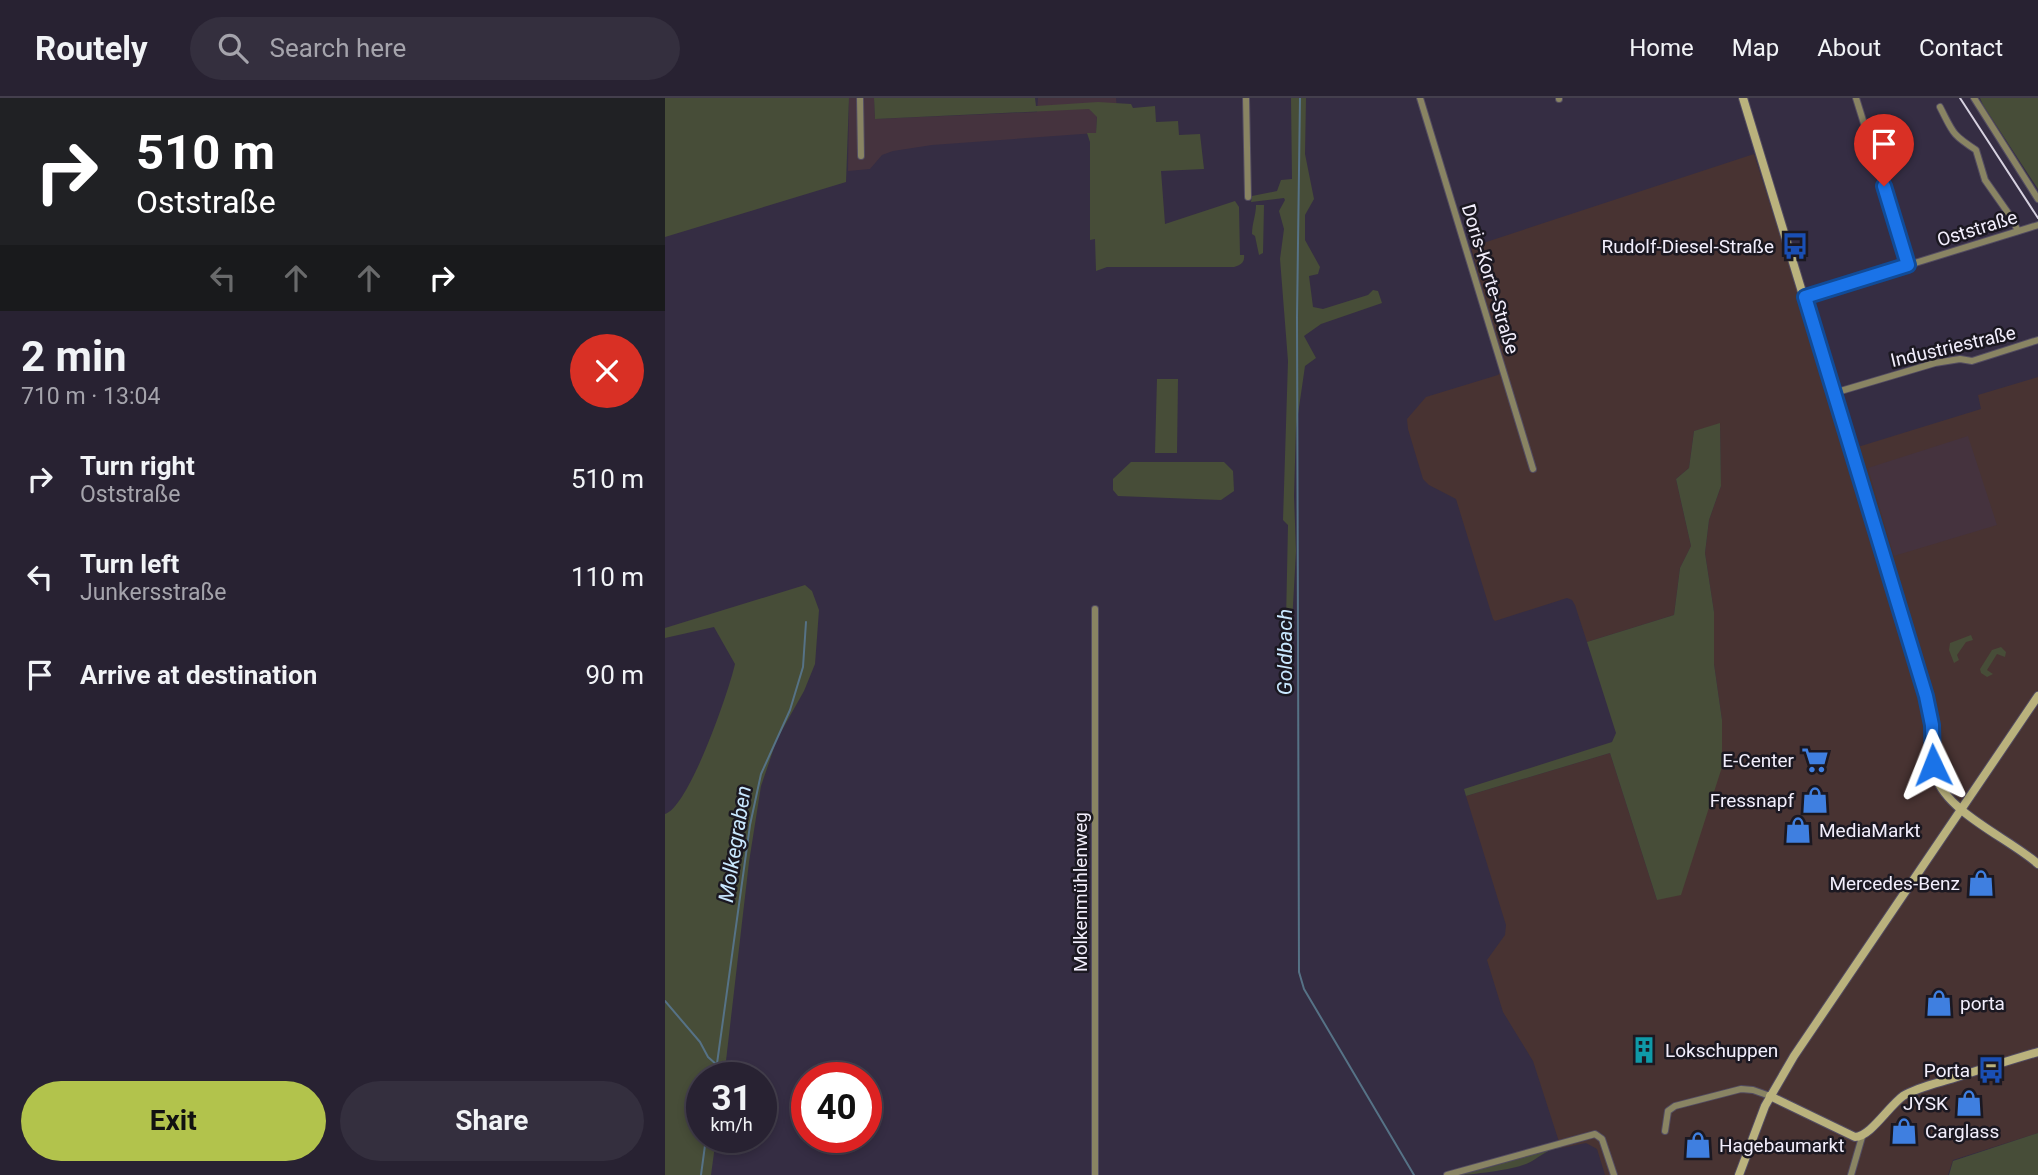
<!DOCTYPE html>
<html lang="en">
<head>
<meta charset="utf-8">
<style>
  :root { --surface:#282232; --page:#342f3e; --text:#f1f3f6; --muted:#a5a4ac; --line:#443f4d; --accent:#b2c34c }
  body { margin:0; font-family:Roboto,sans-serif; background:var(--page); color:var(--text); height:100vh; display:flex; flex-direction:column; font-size:26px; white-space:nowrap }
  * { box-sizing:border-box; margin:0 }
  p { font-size:23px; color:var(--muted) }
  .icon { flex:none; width:38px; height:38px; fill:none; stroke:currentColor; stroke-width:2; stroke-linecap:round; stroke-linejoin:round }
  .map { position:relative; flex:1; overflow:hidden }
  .side { display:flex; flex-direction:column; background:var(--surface); width:665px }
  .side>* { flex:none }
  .hud { background:#202124; color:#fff; overflow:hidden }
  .speed { position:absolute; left:21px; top:964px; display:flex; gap:14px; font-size:35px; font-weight:700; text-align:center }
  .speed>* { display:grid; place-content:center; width:91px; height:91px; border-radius:50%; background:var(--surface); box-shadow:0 4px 10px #0003,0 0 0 2px var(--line); line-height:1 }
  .speed small { font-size:18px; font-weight:400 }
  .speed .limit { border:10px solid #d22; background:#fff; color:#111 }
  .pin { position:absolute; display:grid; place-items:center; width:60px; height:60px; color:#fff; margin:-72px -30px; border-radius:50% 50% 50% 0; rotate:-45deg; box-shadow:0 0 7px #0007 }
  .pin .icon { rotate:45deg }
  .me { position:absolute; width:77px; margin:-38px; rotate:358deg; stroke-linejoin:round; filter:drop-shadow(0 0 5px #0008) }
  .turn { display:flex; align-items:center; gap:24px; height:147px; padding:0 21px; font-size:32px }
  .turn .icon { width:91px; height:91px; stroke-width:2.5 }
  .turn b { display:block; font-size:49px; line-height:60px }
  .lanes { display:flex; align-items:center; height:66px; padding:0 21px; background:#0003; justify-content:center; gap:35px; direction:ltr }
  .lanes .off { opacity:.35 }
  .round { display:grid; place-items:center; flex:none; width:74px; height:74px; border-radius:37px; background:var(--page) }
  .overview { display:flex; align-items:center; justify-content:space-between; height:119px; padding:0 21px }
  h1 { font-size:42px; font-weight:700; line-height:52px }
  .cta { display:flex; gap:14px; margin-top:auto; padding:14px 21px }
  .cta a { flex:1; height:80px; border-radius:42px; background:var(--accent); color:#111; font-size:28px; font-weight:700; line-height:80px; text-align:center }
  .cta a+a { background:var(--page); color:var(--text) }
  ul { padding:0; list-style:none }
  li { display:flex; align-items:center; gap:21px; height:98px; padding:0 21px }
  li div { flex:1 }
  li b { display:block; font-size:26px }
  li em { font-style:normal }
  header { display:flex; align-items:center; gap:42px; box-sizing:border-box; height:98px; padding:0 35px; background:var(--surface); border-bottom:2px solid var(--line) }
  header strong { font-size:33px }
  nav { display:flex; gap:38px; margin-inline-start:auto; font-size:24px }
  .search { width:490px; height:63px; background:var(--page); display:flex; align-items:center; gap:18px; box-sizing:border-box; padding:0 24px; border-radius:38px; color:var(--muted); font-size:26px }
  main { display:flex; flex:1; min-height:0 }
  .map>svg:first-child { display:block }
  .commercial { fill:#483332 }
  .industrial { fill:#45333e }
  .green { fill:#474d38 }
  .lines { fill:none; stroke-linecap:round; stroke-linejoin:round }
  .stream { stroke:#567286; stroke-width:2 }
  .street-casing { stroke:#534c61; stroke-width:8 }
  .secondary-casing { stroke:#534c61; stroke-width:10 }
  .street { stroke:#898463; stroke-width:6 }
  .secondary { stroke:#bab27d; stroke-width:8 }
  .rail { stroke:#d6d1e0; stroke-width:2 }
  .route-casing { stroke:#114b97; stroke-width:18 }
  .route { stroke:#1a73e8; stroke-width:12 }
  .labels { text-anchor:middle; stroke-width:5; stroke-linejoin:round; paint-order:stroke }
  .street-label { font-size:19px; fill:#f2eefc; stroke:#1b1821 }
  .poi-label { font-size:19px; fill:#f2eefc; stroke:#1b1821; text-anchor:end }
  .water-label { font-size:21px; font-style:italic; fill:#c9e8ff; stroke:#1b1821 }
</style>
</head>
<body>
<header>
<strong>Routely</strong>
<div class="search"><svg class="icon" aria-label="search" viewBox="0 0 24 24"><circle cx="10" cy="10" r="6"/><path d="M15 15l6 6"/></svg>Search here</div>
<nav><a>Home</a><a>Map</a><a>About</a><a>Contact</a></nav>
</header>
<main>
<section class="side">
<div class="hud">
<div class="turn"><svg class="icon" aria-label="right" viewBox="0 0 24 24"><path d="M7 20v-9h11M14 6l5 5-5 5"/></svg><div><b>510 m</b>Oststraße</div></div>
<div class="lanes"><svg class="icon off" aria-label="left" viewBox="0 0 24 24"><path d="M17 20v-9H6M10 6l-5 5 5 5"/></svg><svg class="icon off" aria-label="ahead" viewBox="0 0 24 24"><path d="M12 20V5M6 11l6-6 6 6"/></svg><svg class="icon off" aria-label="ahead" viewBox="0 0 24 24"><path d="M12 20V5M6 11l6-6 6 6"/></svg><svg class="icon" aria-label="right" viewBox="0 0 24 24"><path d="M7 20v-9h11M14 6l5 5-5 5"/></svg></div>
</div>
<div class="overview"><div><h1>2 min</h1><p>710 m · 13:04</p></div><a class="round" style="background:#d93025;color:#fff"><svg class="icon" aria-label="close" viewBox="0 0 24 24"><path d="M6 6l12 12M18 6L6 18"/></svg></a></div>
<ul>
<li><svg class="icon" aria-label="right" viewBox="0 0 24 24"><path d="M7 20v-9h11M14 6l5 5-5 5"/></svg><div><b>Turn right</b><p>Oststraße</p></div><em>510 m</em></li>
<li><svg class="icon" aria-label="left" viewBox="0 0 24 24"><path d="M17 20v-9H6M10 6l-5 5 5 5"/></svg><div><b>Turn left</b><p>Junkersstraße</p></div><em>110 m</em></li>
<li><svg class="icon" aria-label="arrive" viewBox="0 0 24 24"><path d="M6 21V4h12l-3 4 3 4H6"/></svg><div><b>Arrive at destination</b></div><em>90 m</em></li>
</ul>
<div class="cta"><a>Exit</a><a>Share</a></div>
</section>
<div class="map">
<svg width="1373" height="1077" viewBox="0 0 1373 1077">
  <rect width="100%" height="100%" fill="#352d43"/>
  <path class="commercial" d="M1089,56L1183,352L1316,311L1313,297L1373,279V1035L1288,1062L1283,1077H940L932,1051L921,1045L896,1050L868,963L838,914L822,862L840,837L841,827L801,698L945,655L992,802L1057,622L1049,566V514L1040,455L1044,422L1056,388L1055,326L1029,333L1024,370L1011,381L1026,448L1015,470L1009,517L922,544L910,507L907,502L902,500L830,523L828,521L791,401L764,387L758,381L743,331L742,321L761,299L833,277L840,269L825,223L806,149Z"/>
  <g class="industrial">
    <path d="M184,0H209L210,21L372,14L373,0H451L452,11L426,13L432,18L431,35L267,47L228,53L217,57L205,71L183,73Z"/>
    <path d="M1303,338L1332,427L1229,458L1203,370Z"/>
  </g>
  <g class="green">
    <path d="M0,0H184L181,84L0,139Z"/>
    <path d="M209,0H370L371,8L433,4L466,6L468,10L490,8L491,24L513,23L514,37L535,36L539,71L496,73L500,126L570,103L574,109L575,157H579C580,164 576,167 569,169H442L431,173L430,141L425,142V44L422,35H431L432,19L424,11L210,21Z"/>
    <path d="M626,0H641L640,56L649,101L640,117V142L655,169L653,176L644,178L648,209L658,211L703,197L708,192L713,193L717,205L656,226L639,238L651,260L640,268L631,330L629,398L631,453L627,525L621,523L623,427L618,422L623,263L615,161L619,131L614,113L620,102L619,100L586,104L587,98L612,93L616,82L627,81Z"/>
    <path d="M1315,0H1373V91L1318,7Z"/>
    <path d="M591,107H599L598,155L594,157L590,138L587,136C587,125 591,117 591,107Z"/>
    <path d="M492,281H513L512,355H490Z"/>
    <path d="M1055,325L1056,388L1044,422L1040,455L1049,514V566L1057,622V669L1016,797L992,802L945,655L801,698L799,691L947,644L951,635L922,544L1009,517L1015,470L1026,448L1011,381L1024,370L1029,333Z"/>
    <path d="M466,364H559L568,373L569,393L556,402L453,398L448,392V381Z"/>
    <path d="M140,487L147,493L154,512L150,566L139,593L112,641L96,688L84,764L59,980H37V1040H51L46,1077H0V716C24,709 64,593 70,566L49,529L0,540V530Z"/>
    <path d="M1306,537L1308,542L1301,544L1292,557L1294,562L1289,565L1284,552L1285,545Z"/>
    <path d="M1336,549L1341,554L1340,559L1332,556L1322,572L1328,576L1322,579L1316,575L1315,571L1327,552Z"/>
    <path d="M1373,1035V1077H1284L1288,1063Z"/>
    <path d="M895,1046L896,1050C882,1050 873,1061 861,1066C846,1072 807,1077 790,1077L829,1068Z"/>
  </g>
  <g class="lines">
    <g class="stream">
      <path d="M635,0L632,219L634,874L639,891L749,1077"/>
      <path d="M0,903L35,944L43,959L52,967"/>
      <path d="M50,980L85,727L96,676L125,612L138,569L141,524"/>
      <path d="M36,1077L41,1040"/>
    </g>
    <defs>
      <g id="street">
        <path d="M195,0L196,58"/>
        <path d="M581,0L583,99"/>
        <path d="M755,0L868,371"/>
        <path d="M894,0V1"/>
        <path d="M1191,0L1243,167"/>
        <path d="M1309,0L1373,101"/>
        <path d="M1275,9C1288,34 1286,36 1311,52L1320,82L1346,119L1353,133"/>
        <path d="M1140,199L1373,127"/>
        <path d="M1169,295L1270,265L1295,261L1307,263L1373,242"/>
        <path d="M430,511V1077"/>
        <path d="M1000,1033L1003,1013L1010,1008L1076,991L1088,992L1105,998"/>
        <path d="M782,1077L930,1036L937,1041L949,1077"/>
        <path d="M1186,1077L1197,1039"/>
      </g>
      <g id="secondary">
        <path d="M1078,0L1260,598C1263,611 1267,623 1267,636C1268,650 1266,665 1271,679C1283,715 1345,741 1373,766"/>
        <path d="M1105,998L1190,1039C1205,1039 1223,1009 1238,998C1253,989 1273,985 1289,980C1317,971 1345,962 1373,954"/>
        <path d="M1074,1077L1100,1008L1129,958L1373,598"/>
      </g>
    </defs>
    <use href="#street" class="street-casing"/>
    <use href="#secondary" class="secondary-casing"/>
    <use href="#street" class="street"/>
    <use href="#secondary" class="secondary"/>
    <path class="rail" d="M1295,0L1373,120"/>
  </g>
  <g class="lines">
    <defs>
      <path id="route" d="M1219,88L1243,167L1140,199L1261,598L1267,627L1268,667"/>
    </defs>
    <use href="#route" class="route-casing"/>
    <use href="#route" class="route"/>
  </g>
  <defs>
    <symbol id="bus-bare" viewBox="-9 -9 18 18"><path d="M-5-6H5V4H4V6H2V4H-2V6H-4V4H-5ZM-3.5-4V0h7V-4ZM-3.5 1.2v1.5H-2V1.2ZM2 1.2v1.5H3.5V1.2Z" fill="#1a4fb4" stroke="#1b1821" stroke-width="2.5" paint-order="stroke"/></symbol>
    <symbol id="supermarket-bare" viewBox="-9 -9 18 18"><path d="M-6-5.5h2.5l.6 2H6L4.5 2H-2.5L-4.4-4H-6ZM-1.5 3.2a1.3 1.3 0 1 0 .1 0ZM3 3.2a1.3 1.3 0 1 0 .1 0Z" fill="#3f7fe0" stroke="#1b1821" stroke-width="2.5" paint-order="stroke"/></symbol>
    <symbol id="shop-bare" viewBox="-9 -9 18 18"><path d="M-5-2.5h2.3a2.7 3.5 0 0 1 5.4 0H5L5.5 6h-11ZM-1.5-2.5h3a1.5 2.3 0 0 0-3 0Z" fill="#3f7fe0" stroke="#1b1821" stroke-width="2.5" paint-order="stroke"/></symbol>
    <symbol id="building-bare" viewBox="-9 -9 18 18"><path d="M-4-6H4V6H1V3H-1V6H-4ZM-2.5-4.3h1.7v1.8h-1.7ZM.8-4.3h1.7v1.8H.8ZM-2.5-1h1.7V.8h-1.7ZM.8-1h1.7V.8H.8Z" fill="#0f9aa8" stroke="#1b1821" stroke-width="2.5" paint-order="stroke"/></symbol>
  </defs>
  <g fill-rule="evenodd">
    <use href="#bus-bare" x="1111" y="129" width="38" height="38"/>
    <use href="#supermarket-bare" x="1131" y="643" width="38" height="38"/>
    <use href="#shop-bare" x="1131" y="683" width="38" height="38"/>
    <use href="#shop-bare" x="1114" y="713" width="38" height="38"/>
    <use href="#shop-bare" x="1297" y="766" width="38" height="38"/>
    <use href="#shop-bare" x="1255" y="886" width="38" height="38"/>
    <use href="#building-bare" x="960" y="933" width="38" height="38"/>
    <use href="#bus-bare" x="1307" y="953" width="38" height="38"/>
    <use href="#shop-bare" x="1285" y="986" width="38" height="38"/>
    <use href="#shop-bare" x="1220" y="1014" width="38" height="38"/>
    <use href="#shop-bare" x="1014" y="1028" width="38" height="38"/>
  </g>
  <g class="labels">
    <g class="street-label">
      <text transform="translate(1312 130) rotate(-17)" y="7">Oststraße</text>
      <text transform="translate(826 181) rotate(73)" y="7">Doris-Korte-Straße</text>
      <text transform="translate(1288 248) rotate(-13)" y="7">Industriestraße</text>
      <text transform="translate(415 794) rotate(-90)" y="7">Molkenmühlenweg</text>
    </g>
    <g class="poi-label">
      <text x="1109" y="155">Rudolf-Diesel-Straße</text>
      <text x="1129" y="669">E-Center</text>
      <text x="1129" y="709">Fressnapf</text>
      <text x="1154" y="739" text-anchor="start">MediaMarkt</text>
      <text x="1295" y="792">Mercedes-Benz</text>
      <text x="1295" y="912" text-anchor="start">porta</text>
      <text x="1000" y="959" text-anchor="start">Lokschuppen</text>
      <text x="1305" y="979">Porta</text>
      <text x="1283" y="1012">JYSK</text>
      <text x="1260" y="1040" text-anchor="start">Carglass</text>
      <text x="1054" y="1054" text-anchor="start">Hagebaumarkt</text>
    </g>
    <g class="water-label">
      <text transform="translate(620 554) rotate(-90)" y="7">Goldbach</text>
      <text transform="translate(70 746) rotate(-81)" y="7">Molkegraben</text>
    </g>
  </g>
</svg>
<div class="speed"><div>31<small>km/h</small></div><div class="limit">40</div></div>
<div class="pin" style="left:1219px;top:88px;background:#d93025"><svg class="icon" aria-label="arrive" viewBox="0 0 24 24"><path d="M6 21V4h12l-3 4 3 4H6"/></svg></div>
<svg class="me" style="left:1268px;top:667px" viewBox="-20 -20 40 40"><path d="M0-17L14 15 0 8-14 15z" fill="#1a73e8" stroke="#fff" stroke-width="4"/></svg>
</div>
</main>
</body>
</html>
